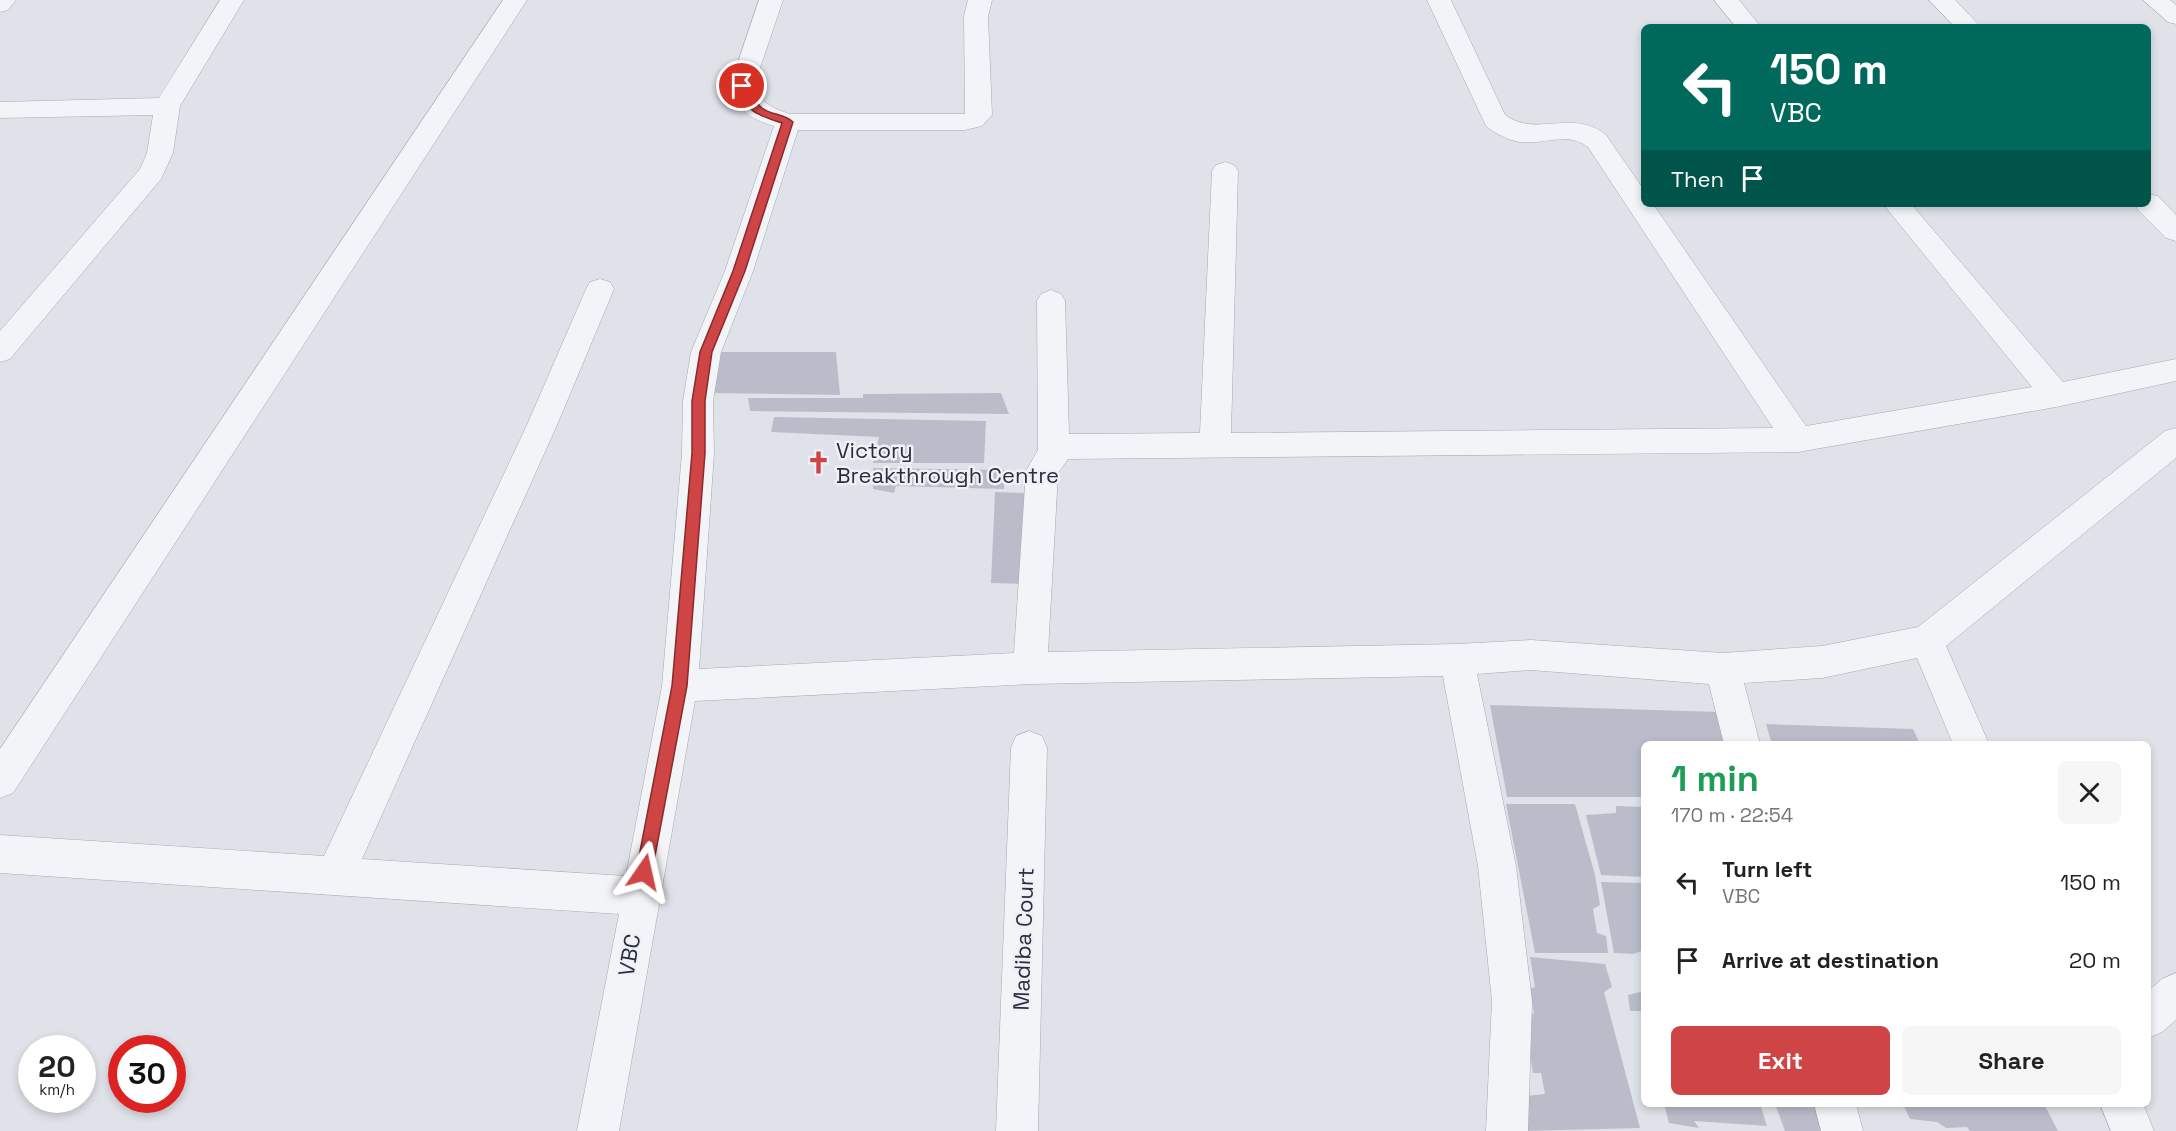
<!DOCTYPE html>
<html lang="en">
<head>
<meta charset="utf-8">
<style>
  :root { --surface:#fff; --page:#f6f6f6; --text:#222; --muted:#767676; --accent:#cf4444 }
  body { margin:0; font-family:"Space Grotesk",sans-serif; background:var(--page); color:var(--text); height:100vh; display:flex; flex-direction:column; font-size:22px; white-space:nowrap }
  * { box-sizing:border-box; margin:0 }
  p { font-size:20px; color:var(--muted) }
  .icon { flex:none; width:33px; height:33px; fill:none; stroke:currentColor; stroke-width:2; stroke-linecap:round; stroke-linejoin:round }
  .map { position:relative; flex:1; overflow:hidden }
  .drawer { position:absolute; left:1641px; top:741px; width:510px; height:366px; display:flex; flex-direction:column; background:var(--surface); border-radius:9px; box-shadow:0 3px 9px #0003 }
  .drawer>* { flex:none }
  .hud { position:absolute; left:1641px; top:24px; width:510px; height:183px; border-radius:9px; box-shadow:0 3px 9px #0003; background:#00695c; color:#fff; overflow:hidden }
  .speed { position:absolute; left:18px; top:1035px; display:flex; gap:12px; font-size:30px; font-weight:700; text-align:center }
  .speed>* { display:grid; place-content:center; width:78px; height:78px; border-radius:50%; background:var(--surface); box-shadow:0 3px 9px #0003; line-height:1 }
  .speed small { font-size:15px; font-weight:400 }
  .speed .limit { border:9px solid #d22; background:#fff; color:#111 }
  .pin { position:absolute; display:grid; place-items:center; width:51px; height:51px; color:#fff; margin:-26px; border:3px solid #fff; border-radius:50%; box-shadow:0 2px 6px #0007 }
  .me { position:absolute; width:66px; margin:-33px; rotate:11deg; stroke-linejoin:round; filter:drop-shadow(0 0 4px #0008) }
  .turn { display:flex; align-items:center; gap:21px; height:126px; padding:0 30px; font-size:27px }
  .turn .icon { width:78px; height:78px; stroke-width:2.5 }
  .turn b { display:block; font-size:42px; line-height:51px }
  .then { display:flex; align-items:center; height:57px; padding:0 30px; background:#0003; gap:12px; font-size:22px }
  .round { display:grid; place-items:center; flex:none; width:63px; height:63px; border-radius:9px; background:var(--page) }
  .overview { display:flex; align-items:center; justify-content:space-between; height:102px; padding:0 30px }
  h1 { font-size:36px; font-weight:600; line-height:45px; color:#1e9e55 }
  .action { display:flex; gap:12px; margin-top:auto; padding:12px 30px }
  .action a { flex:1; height:69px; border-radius:9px; background:var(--accent); color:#fff; font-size:24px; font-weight:600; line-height:69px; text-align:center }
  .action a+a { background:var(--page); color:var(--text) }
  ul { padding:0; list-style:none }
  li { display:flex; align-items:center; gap:18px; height:78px; padding:0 30px }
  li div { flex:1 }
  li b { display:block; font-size:22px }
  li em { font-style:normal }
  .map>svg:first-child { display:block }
  .building { fill:#babdc9 }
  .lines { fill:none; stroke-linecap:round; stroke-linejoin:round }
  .minor-casing { stroke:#a5a8b3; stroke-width:1 }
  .minor { fill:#f3f4f7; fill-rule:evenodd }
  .route { fill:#cf4444; stroke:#872c2c; stroke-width:1.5 }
  .labels { text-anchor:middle; stroke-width:5; stroke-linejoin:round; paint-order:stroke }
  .poi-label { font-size:22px; fill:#282e41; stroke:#f0f1f6; text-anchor:start }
  .street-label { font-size:22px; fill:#282e41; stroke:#f0f1f6 }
</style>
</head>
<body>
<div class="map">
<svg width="2176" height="1131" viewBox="0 0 2176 1131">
  <rect width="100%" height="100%" fill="#e0e2e9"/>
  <g class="building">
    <path d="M716,352H836L840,395L708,393Z"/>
    <path d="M1001,393L1009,414L750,411L748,398H863V394Z"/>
    <path d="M774,417L986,421L984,463H873L879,437L771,432Z"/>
    <path d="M873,468L1005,470L1004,489L896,486L894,493L873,489Z"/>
    <path d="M995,492L1027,493L1023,584L991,583Z"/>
    <path d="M1490,705L1719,712L1728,744H1644V797H1507Z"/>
    <path d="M1766,724L1913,729L1920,744H1772Z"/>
    <path d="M1506,804H1575L1595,875L1600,905L1593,909L1597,933L1606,936L1608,953H1535Z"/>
    <path d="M1616,806L1644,807V877L1601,875L1586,815L1616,813Z"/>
    <path d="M1601,882L1644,883V950L1633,954L1614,953Z"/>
    <path d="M1530,957L1605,964L1612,987L1604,992L1640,1128L1524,1131L1518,1097L1545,1094L1541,1073H1533L1524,1016L1534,1013L1529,989L1535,987Z"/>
    <path d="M1644,991V1011H1630L1628,995Z"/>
    <path d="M1664,1104H1760L1767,1126L1694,1121L1699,1128L1669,1123Z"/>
    <path d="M1775,1104H1822L1829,1131H1785Z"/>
    <path d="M1903,1104H2044L2058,1131H1970L1967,1127L1946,1128L1937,1122L1910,1119Z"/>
  </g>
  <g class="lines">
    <defs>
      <g id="minor">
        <path d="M0,0H16L8,10L0,12Z"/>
        <path d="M220,0H244L180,106L173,153L161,179L10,359L0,362V331L140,169L147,153L153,115L0,118V102L159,98Z"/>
        <path d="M503,0H527L13,793L0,798V749Z"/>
        <path d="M759,0H783L754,86C762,104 772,108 790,114H965L964,16L968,0H992L988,16L992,115L982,126L965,130H798L753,271L721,352L713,401L714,453L699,669L1014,653L1026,471L1038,450L1037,301L1041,294L1051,290L1061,294L1065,301L1069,434L1200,433L1212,171L1216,165L1225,162L1234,165L1238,171L1231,433L1773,428L1588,147C1568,131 1543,145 1520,142C1507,140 1496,134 1486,126L1427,0H1451L1505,115C1537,138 1573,108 1606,135L1644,190V204H1653L1806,426L2032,387L1883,204H1911L2063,382L2176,359V381L2056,407L1798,452L1068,459L1058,473L1048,652L1457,644L1531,640L1723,653L1822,646L1918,627L2165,431L2176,428V458L1946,646L1989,744H1953L1917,658L1822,678L1744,683L1760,744H1724L1709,684L1531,670L1477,674L1516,866L1532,1001L1528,1131H1486L1492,1001L1478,866L1443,676L1032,684L695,701L619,1131H577L619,914L0,873V835L324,856L527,425L586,289L590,282L600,279L610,282L614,289L557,425L362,859L626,876L662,686L682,453L683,401L691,352L725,271L774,126C748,118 740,112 730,86Z"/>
        <path d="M1714,0H1739L1761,27H1736Z"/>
        <path d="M1929,0H1955L1981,27H1955Z"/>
        <path d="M2143,0H2170L2176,5V24L2168,22Z"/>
        <path d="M2148,194L2158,196L2176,215V241L2166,238L2138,210L2135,204H2148Z"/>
        <path d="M1029,731L1042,736L1047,748L1038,1131H996L1011,748L1016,736Z"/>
        <path d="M2176,973V1020L2162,1032L2148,1038V991L2162,979Z"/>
        <path d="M1814,1104H1856L1863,1131H1821Z"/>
        <path d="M2100,1104H2143L2154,1131H2111Z"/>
      </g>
    </defs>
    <use href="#minor" class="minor-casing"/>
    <use href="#minor" class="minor"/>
  </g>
  <path class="route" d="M742,82C750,85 752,100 762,108C771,115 785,114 793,122L745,271L712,352L705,401V453L687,686L652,872L649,878L644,880L638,878L636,872L672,686L692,453V401L700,352L733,271L782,123C757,115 746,112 737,86Z"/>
  <defs>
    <symbol id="church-bare" viewBox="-9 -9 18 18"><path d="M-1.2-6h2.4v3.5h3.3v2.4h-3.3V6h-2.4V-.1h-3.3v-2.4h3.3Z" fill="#cf4444" stroke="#f0f1f6" stroke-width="2.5" paint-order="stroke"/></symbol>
  </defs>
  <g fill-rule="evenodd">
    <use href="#church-bare" x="802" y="446" width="33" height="33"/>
  </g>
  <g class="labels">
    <g class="poi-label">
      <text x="836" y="458">Victory<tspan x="836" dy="25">Breakthrough Centre</tspan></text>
    </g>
    <g class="street-label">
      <text transform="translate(1023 939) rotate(-88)" y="8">Madiba Court</text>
      <text transform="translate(629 955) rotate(-80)" y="8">VBC</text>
    </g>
  </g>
</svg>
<div class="speed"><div>20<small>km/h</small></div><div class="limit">30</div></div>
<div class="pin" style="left:742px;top:86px;background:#d93025"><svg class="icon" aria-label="arrive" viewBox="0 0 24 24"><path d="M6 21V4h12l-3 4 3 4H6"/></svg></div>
<svg class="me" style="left:644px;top:872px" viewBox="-20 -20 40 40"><path d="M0-17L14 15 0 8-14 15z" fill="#cf4444" stroke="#fff" stroke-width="4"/></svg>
<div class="hud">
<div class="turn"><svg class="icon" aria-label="left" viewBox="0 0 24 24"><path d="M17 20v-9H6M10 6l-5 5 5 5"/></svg><div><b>150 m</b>VBC</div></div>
<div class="then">Then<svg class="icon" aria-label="arrive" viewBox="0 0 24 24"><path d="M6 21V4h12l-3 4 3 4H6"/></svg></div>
</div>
<section class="drawer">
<div class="overview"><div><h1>1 min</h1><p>170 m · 22:54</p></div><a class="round"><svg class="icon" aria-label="close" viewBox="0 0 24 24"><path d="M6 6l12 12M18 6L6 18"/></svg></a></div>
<ul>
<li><svg class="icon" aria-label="left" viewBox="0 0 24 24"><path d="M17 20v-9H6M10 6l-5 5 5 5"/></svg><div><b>Turn left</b><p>VBC</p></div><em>150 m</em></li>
<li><svg class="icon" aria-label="arrive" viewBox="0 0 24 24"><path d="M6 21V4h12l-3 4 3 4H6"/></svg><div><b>Arrive at destination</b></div><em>20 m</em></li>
</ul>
<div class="action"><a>Exit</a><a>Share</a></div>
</section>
</div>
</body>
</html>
